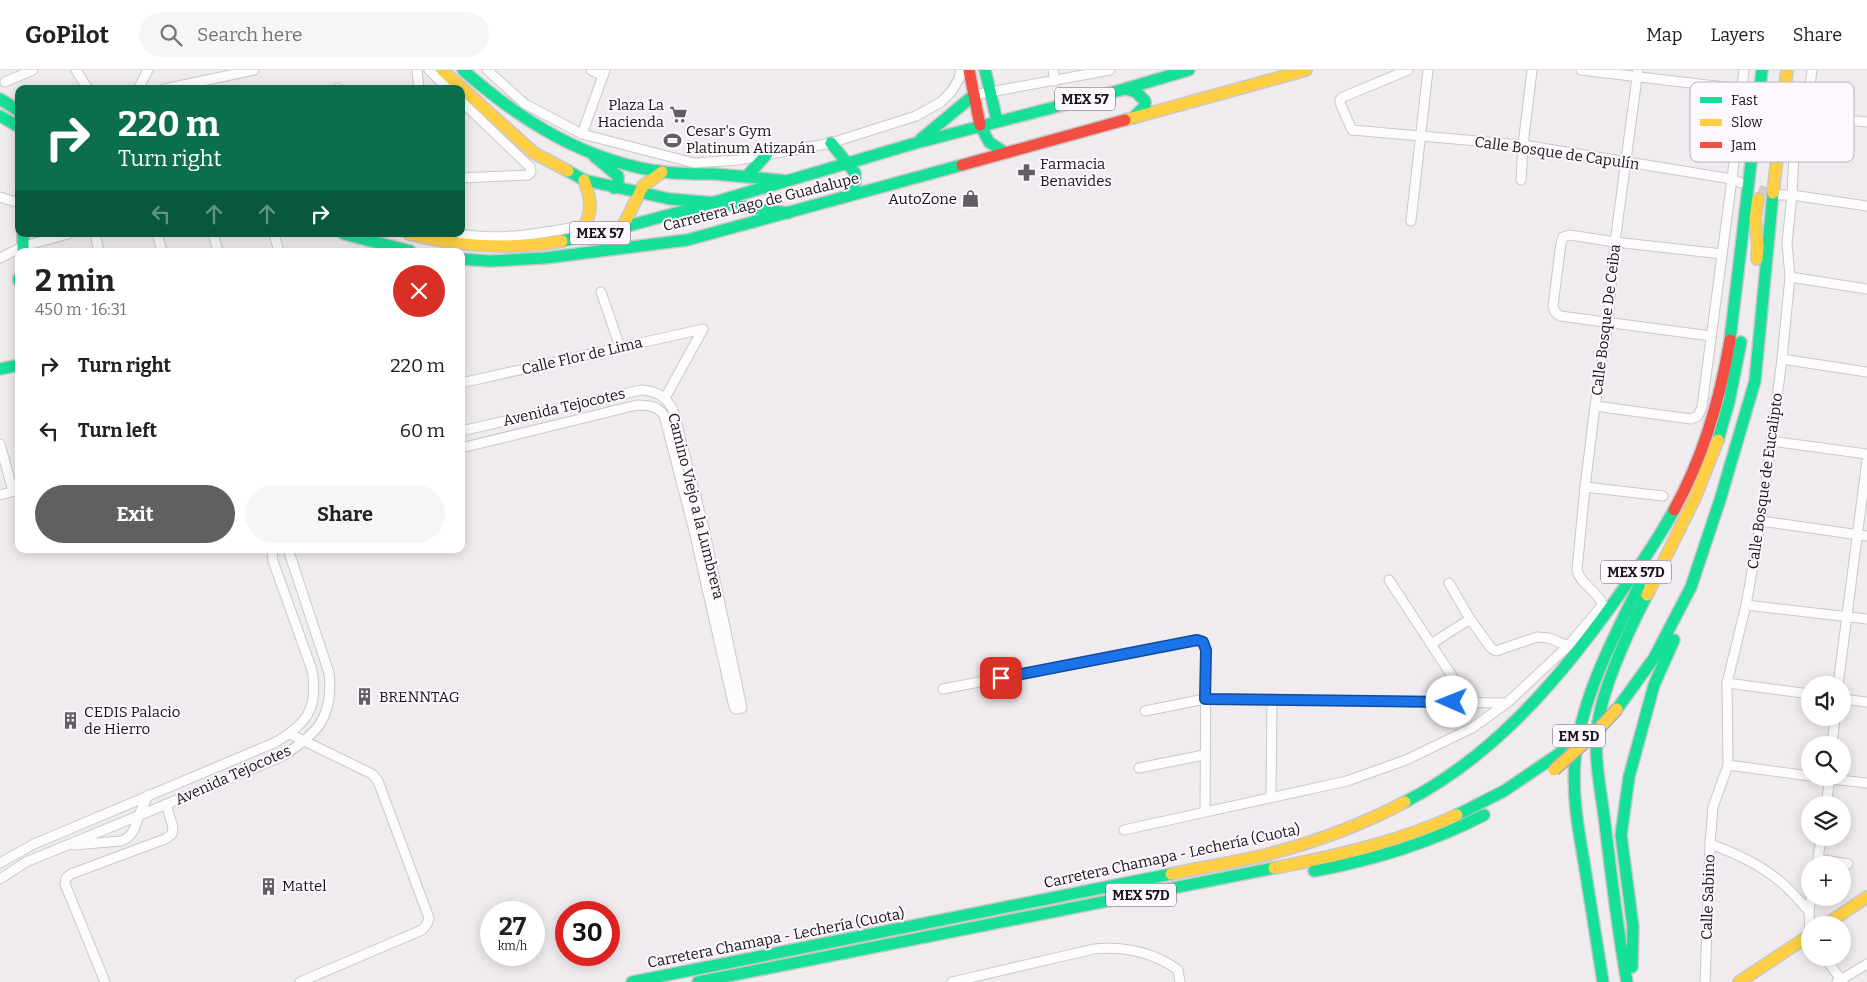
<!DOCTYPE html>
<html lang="en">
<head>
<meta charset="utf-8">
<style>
  :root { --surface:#fff; --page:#f6f6f6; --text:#202124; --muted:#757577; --line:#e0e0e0; --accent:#625f62 }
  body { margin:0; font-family:Bitter,serif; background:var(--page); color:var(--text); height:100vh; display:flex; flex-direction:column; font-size:19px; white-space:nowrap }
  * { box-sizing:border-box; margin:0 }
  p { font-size:16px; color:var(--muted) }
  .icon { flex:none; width:28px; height:28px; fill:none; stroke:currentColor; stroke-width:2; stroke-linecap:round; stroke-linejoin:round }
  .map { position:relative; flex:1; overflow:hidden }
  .sheet { position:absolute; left:15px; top:178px; width:450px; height:305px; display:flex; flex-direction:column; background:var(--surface); border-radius:10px; box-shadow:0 2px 12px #0003 }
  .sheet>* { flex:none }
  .guide { position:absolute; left:15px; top:15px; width:450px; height:152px; border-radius:10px; box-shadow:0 2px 12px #0003; background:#0b6e4f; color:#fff; overflow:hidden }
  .controls { position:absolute; left:1801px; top:606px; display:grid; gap:10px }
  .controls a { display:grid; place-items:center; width:50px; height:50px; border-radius:50%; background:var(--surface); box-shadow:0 2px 12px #0003; font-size:25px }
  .speed { position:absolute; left:480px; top:831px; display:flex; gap:10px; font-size:25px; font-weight:700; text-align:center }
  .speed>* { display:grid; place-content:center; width:65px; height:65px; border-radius:50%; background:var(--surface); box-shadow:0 2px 12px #0003; line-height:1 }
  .speed small { font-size:12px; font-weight:400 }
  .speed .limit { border:8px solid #d22; background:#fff; color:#111 }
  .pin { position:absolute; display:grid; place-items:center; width:42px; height:42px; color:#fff; margin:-21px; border-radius:10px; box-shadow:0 2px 8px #0006 }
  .me { position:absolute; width:55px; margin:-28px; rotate:271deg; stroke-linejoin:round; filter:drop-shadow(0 0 4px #0008) }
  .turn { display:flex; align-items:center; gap:18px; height:105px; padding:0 20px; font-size:22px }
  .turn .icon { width:65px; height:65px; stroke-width:2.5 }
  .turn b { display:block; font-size:35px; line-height:42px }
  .lanes { display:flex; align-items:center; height:48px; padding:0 20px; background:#0003; justify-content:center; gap:25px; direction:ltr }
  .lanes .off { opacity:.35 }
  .round { display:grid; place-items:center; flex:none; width:52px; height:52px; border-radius:26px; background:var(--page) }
  .summary { display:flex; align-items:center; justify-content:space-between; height:85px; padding:0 20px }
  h1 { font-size:30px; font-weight:700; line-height:38px }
  .action { display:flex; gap:10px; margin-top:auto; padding:10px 20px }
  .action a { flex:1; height:58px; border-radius:30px; background:var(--accent); color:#fff; font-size:20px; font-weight:700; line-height:58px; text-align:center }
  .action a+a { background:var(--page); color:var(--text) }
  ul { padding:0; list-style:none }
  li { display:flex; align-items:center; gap:15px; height:65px; padding:0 20px }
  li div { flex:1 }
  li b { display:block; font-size:19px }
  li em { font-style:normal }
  header { display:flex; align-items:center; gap:30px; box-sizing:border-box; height:70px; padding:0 25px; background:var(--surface); border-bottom:1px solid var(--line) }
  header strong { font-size:24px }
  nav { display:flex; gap:28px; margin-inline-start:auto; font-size:18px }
  .search { width:350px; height:45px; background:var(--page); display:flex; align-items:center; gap:12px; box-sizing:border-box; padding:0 18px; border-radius:28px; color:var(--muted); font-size:19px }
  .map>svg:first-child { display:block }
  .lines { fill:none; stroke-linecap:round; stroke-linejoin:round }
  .street-tunnel { stroke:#cfcbce; stroke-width:9; stroke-dasharray:9 4.5; stroke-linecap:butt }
  .street-casing { stroke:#cac7ca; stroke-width:11 }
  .fast-casing { stroke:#cac7ca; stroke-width:14 }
  .slow-casing { stroke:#cac7ca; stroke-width:14 }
  .jam-casing { stroke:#cac7ca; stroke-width:14 }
  .street { stroke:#fdfcfd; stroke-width:9 }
  .fast { stroke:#16e098; stroke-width:11 }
  .slow { stroke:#ffcf43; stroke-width:11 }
  .jam { stroke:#f24e42; stroke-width:11 }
  .slow-bridge-casing { stroke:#b5a8b4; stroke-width:14; stroke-linecap:butt }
  .slow-bridge { stroke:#ffcf43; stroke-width:11 }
  .route-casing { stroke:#114b97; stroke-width:12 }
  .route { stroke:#1a73e8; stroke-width:9 }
  .labels { text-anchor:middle; stroke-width:4; stroke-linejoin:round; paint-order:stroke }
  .shield { fill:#fff7fe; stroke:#5c585c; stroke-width:1 }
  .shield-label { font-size:14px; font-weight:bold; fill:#161416 }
  .poi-label { font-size:15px; fill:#161416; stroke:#fff7fe; text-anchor:start }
  .street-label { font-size:15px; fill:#161416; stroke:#fff7fe }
  .key { fill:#fff7fe; stroke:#b9b3b8; stroke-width:1 }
  .key-label { font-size:14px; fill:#161416 }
</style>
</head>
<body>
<header>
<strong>GoPilot</strong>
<div class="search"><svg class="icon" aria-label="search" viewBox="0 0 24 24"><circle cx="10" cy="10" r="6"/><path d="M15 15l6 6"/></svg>Search here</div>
<nav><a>Map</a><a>Layers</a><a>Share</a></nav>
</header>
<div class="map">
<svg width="1867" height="912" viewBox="0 0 1867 912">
  <rect width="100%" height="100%" fill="#f0ebef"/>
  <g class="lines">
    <path class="street-tunnel" d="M1746,115L1774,124"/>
    <defs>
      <g id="street">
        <path d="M76,0L88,19"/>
        <path d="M417,0L419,19"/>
        <path d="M429,0L448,19"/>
        <path d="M487,0L525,34L582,64L694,93L738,90L831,73L916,46L941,32L951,22L959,9L961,0"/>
        <path d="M591,0L603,6"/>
        <path d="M1053,0L1055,11"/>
        <path d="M1408,0L1343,27L1340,30V33L1352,60L1523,75L1732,109L1741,113"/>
        <path d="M1581,0L1741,19"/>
        <path d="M5,12L33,0"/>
        <path d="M338,18V19"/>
        <path d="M138,19L148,0"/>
        <path d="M164,19L254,0"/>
        <path d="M974,25L1110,0"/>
        <path d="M461,31L530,97L531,102L528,105L461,108"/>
        <path d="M1806,46L1867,52"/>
        <path d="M582,64L605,0"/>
        <path d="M1521,110L1523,75L1532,0"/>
        <path d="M1778,125H1792L1867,136"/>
        <path d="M0,127L19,133"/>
        <path d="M1411,151L1428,0"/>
        <path d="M95,164L99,181"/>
        <path d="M157,164L162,181"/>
        <path d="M213,164L218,181"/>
        <path d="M274,164L279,181"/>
        <path d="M460,164C501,171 545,163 586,155"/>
        <path d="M0,188L24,176L68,164"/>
        <path d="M1790,207L1867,219"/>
        <path d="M601,222L620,277"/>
        <path d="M1711,266L1560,246L1555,242L1553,236L1561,173L1563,167L1570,165L1615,172L1722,184"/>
        <path d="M1782,289L1867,302"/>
        <path d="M461,313L703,259"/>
        <path d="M665,328L703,259"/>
        <path d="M1595,336L1691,349L1698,346L1702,337L1732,109L1744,0"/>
        <path d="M461,361L641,320C656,321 666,326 673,340L704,458L742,638L736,639L734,637L694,461L664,345C657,336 648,335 637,335L461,378"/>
        <path d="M1771,371L1867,384"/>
        <path d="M0,374L13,421"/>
        <path d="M1585,417L1663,426"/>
        <path d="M0,425L19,420"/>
        <path d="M1761,451L1867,466"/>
        <path d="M1389,510L1469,632"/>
        <path d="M1449,513L1470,549L1491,578L1496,581L1537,567L1549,568L1568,576"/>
        <path d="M1746,535L1867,549"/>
        <path d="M1431,574L1470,549"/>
        <path d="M1727,613L1810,624"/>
        <path d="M1838,615L1867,390"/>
        <path d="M943,619L1197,570L1203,572L1206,580L1205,741"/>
        <path d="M1842,629L1867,632"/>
        <path d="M1145,641L1205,629L1506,633"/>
        <path d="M290,664L372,704L378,711L429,848L427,854L422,860L300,912"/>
        <path d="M1832,675L1835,648"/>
        <path d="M1728,695L1810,706"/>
        <path d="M1139,698L1204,685"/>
        <path d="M1822,708L1867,713"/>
        <path d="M1271,727L1272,629"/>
        <path d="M1826,735L1830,708"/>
        <path d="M1124,760L1347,711L1406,690L1472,658L1507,633L1568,576L1600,538L1602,533C1596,520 1580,514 1577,500L1585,417L1595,336L1608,252L1615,172L1638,0"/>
        <path d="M1710,774C1736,783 1761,795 1782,813C1792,821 1800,832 1809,841"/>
        <path d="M74,775L121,771C134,766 135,757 139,745C142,738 145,732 148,725"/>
        <path d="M1818,789L1848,794"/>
        <path d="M0,793L34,774L274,673C306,655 319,639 312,600L273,491L272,479"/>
        <path d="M1817,795L1821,768"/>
        <path d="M0,809L26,792L281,687C316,665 334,648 329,603L288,479"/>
        <path d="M1810,866L1809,841L1811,828"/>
        <path d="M1825,888L1843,912"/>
        <path d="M105,912L65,814L66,808L71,804L165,769L172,764L173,757L166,734"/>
        <path d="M952,912L1094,879C1125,876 1153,882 1178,900L1180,912"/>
        <path d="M1705,912L1710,774L1713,737L1728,695L1727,613L1746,535L1761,451L1782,289L1790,207L1787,173L1792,125L1794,84L1797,68L1806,46L1812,0"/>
        <path d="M1837,912L1867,894"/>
      </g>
      <g id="fast">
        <path d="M463,0C521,51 586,92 664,102C680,104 697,104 714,104C738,106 762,108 786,111"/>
        <path d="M985,0L997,51"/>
        <path d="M1127,19L1136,22L1145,31V36L1133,48"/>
        <path d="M0,29L19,41"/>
        <path d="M0,46L19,57"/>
        <path d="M980,55L989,72L1004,82"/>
        <path d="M921,69L974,25"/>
        <path d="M831,73L855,103V113L848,126"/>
        <path d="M594,86L618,106V114L614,118"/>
        <path d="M568,101L584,110L670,129L717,133L788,143"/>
        <path d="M747,106L767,84"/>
        <path d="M23,164V181"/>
        <path d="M344,164L410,181"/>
        <path d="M562,171L605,162L691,139L916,73L1121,20L1189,0"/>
        <path d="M461,189L490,191L545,188L687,170L962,95"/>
        <path d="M19,208V211"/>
        <path d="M1730,270L1762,0"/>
        <path d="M0,299L19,295"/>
        <path d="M1718,370L1729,332L1741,272"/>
        <path d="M1617,639L1654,588L1691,517L1720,430L1755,311L1773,123"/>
        <path d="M1405,732C1492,687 1556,613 1612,535C1634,504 1656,473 1674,440"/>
        <path d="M1457,745L1504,721L1563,681"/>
        <path d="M1314,801C1374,790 1430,773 1484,745"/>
        <path d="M1632,897L1633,857L1621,765L1629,707L1654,615L1674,570"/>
        <path d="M632,912L1171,804"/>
        <path d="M698,912L1274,798"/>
        <path d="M1603,912C1597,872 1590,832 1584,792C1578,758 1572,724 1575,690C1581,628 1612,571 1639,516"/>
        <path d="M1627,912C1617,857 1611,802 1604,746C1600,715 1593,684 1598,652C1605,611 1628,562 1647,525"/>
      </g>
      <g id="slow">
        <path d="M442,0L534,83L568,101"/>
        <path d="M1125,50L1306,0"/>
        <path d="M1773,123L1787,0"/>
        <path d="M622,158L643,116L662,102"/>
        <path d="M409,164C460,177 509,180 562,171"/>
        <path d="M579,168C591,145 594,135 584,110"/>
        <path d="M1757,189L1758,176L1755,149L1758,129"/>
        <path d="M1647,525L1695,428L1718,370"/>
        <path d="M1274,798C1337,786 1398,772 1457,745"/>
        <path d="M1171,804C1207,796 1245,791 1280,781C1324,769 1365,753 1405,732"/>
        <path d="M1825,855L1867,827"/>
        <path d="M1739,912L1810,865"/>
      </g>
      <g id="jam">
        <path d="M969,0L980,55"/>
        <path d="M962,95L1125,50"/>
        <path d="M1674,440C1703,388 1720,329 1730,270"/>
      </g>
    </defs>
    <use href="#street" class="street-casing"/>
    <use href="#fast" class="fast-casing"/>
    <use href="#slow" class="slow-casing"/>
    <use href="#jam" class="jam-casing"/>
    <use href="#street" class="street"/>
    <use href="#fast" class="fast"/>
    <use href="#slow" class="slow"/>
    <use href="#jam" class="jam"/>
    <defs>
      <path id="slow-bridge" d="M1554,700L1593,665L1617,639"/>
    </defs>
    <use href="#slow-bridge" class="slow-bridge-casing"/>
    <use href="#slow-bridge" class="slow-bridge"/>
  </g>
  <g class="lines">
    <defs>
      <path id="route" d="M1001,608L1197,570L1203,572L1206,580L1205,629L1452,632"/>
    </defs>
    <use href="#route" class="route-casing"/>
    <use href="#route" class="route"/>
  </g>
  <defs>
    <symbol id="supermarket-bare" viewBox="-9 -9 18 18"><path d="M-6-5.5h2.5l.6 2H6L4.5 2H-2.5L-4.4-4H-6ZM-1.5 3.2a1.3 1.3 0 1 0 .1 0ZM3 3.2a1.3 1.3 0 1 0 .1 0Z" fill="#625f62" stroke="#fff7fe" stroke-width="2.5" paint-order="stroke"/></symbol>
    <symbol id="stadium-bare" viewBox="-9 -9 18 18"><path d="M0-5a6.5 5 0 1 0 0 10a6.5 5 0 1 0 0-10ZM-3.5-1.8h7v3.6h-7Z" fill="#625f62" stroke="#fff7fe" stroke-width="2.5" paint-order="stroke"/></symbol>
    <symbol id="pharmacy-bare" viewBox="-9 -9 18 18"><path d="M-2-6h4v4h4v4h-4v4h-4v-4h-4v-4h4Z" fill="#625f62" stroke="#fff7fe" stroke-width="2.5" paint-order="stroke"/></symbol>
    <symbol id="shop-bare" viewBox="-9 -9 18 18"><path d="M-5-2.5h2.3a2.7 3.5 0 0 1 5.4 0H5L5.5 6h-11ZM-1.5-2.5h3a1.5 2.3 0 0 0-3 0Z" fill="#625f62" stroke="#fff7fe" stroke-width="2.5" paint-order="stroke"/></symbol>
    <symbol id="building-bare" viewBox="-9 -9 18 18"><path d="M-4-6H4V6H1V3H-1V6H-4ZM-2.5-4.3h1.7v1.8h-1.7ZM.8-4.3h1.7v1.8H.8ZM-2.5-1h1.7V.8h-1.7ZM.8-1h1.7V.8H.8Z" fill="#625f62" stroke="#fff7fe" stroke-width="2.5" paint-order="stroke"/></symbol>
  </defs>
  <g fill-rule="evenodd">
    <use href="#supermarket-bare" x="666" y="32" width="25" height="25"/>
    <use href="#stadium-bare" x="660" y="58" width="25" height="25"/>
    <use href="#pharmacy-bare" x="1014" y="90" width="25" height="25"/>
    <use href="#shop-bare" x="958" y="116" width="25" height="25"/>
    <use href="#building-bare" x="352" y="614" width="25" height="25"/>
    <use href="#building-bare" x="58" y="638" width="25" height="25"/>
    <use href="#building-bare" x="256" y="804" width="25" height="25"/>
  </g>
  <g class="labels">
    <g class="shield">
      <rect x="1055" y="17.5" width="60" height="23" rx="4"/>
      <rect x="570" y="151.5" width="60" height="23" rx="4"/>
      <rect x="1601" y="490.5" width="70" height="23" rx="4"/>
      <rect x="1553" y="654.5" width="52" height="23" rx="4"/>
      <rect x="1106" y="813.5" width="70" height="23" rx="4"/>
    </g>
    <g class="shield-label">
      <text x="1085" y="34">MEX 57</text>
      <text x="600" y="168">MEX 57</text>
      <text x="1636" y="507">MEX 57D</text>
      <text x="1579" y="671">EM 5D</text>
      <text x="1141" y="830">MEX 57D</text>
    </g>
    <g class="poi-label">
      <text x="664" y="40" text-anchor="end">Plaza La<tspan x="664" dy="17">Hacienda</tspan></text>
      <text x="686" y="66">Cesar's Gym<tspan x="686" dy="17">Platinum Atizapán</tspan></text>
      <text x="1040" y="99">Farmacia<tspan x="1040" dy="17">Benavides</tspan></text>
      <text x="957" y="134" text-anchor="end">AutoZone</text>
      <text x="379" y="632">BRENNTAG</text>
      <text x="84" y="647">CEDIS Palacio<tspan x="84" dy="17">de Hierro</tspan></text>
      <text x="282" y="821">Mattel</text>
    </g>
    <g class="street-label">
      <text transform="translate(1557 83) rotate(8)" y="5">Calle Bosque de Capulín</text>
      <text transform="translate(761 132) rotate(-14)" y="5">Carretera Lago de Guadalupe</text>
      <text transform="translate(1606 250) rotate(-83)" y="5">Calle Bosque De Ceiba</text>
      <text transform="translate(582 286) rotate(-13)" y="5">Calle Flor de Lima</text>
      <text transform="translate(564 337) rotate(-13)" y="5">Avenida Tejocotes</text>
      <text transform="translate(1765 411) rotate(-82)" y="5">Calle Bosque de Eucalipto</text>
      <text transform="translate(696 436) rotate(76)" y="5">Camino Viejo a la Lumbrera</text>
      <text transform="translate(233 705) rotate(-24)" y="5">Avenida Tejocotes</text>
      <text transform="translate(1172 786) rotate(-12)" y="5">Carretera Chamapa - Lechería (Cuota)</text>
      <text transform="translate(1708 827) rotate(-88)" y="5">Calle Sabino</text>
      <text transform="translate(776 868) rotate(-11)" y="5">Carretera Chamapa - Lechería (Cuota)</text>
    </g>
  </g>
  <rect x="1690" y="12" width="164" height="80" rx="8" class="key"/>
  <rect x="1700" y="27" width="22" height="6" fill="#16e098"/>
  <rect x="1700" y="49" width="22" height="7" fill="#ffcf43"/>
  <rect x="1700" y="72" width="22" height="6" fill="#f24e42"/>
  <g class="key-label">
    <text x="1731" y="35">Fast</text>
    <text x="1731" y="57">Slow</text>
    <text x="1731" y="80">Jam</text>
  </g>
</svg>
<div class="controls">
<a><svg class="icon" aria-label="sound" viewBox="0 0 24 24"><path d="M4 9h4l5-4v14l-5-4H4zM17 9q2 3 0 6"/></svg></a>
<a><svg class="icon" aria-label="search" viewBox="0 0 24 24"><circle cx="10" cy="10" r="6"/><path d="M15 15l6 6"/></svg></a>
<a><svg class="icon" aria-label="layers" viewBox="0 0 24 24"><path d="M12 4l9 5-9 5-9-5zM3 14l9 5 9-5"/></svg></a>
<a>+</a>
<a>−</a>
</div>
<div class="speed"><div>27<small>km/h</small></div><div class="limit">30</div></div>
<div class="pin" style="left:1001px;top:608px;background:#d93025"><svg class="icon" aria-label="arrive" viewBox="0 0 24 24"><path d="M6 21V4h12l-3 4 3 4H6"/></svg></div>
<svg class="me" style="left:1452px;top:632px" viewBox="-20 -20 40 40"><circle r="19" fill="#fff"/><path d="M0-13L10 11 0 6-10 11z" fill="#1a73e8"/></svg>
<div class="guide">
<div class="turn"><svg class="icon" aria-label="right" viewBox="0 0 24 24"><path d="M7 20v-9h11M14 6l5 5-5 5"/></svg><div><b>220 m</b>Turn right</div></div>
<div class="lanes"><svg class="icon off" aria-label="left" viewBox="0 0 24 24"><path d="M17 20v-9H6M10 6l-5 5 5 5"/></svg><svg class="icon off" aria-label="ahead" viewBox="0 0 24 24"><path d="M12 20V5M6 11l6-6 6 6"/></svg><svg class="icon off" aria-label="ahead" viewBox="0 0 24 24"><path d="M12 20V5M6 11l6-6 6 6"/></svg><svg class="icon" aria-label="right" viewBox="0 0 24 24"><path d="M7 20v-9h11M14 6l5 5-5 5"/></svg></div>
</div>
<section class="sheet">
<div class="summary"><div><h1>2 min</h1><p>450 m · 16:31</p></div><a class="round" style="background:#d93025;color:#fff"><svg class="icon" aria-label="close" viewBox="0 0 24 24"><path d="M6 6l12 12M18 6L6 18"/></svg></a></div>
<ul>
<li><svg class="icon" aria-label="right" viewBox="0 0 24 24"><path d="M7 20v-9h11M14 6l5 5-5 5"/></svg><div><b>Turn right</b></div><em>220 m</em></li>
<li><svg class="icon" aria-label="left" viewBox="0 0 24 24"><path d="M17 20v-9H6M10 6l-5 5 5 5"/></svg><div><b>Turn left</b></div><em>60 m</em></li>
</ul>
<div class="action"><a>Exit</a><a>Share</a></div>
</section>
</div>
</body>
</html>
